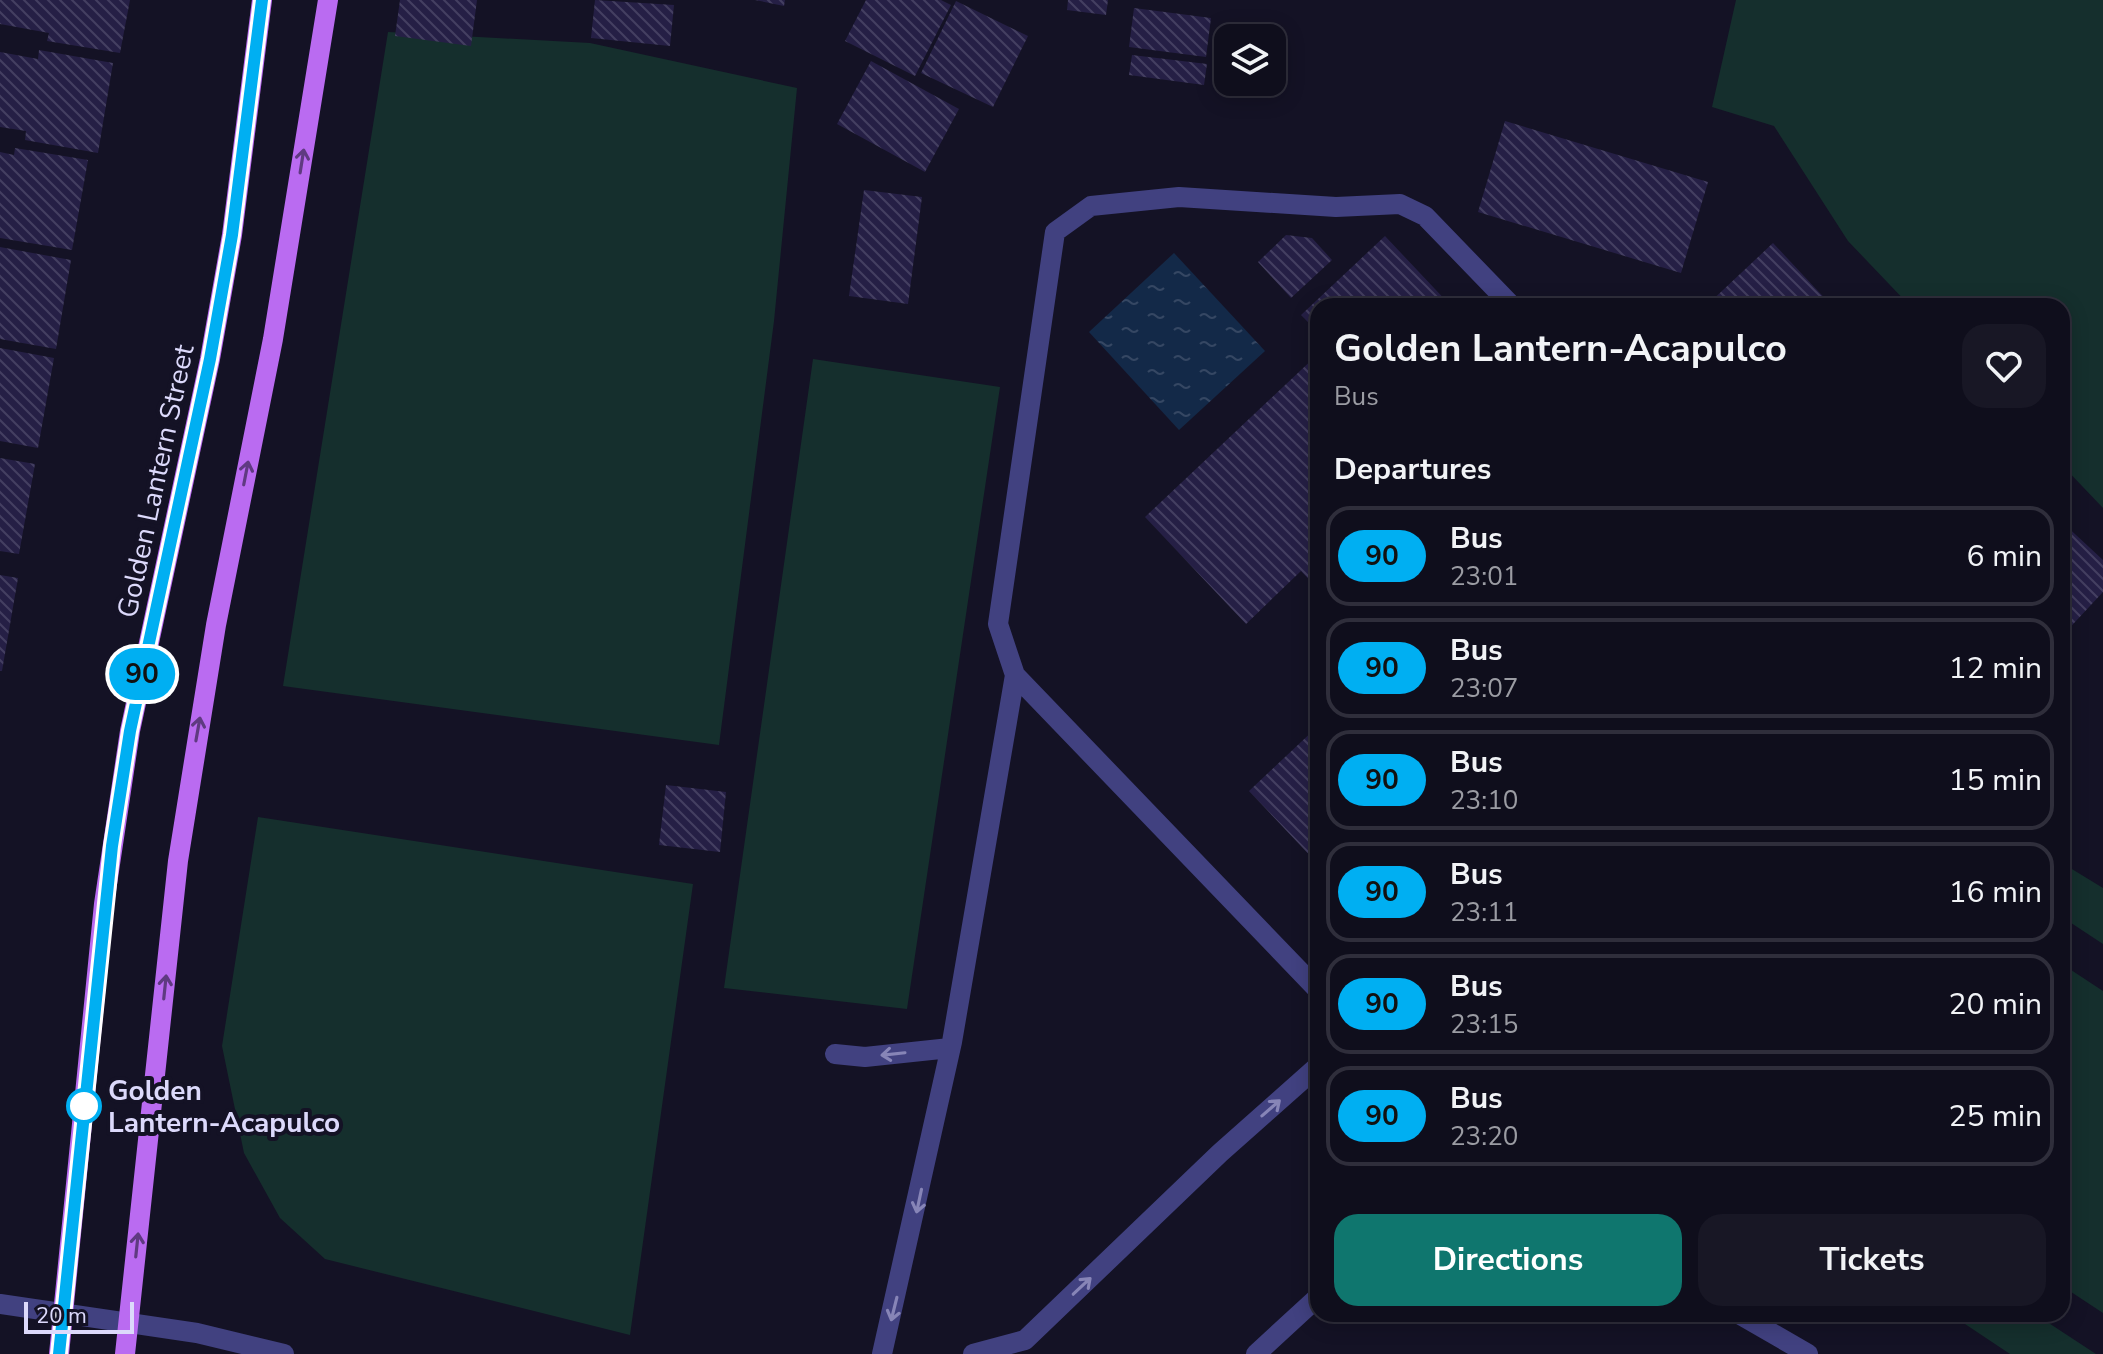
<!DOCTYPE html>
<html lang="en">
<head>
<meta charset="utf-8">
<style>
	:root { --surface:#0f0e1c; --page:#181725; --text:#f1f3f6; --muted:#9b9ca3; --line:#2f2e3b; --accent:#0f766e }
	body { margin:0; font-family:"Nunito Sans",sans-serif; background:var(--page); color:var(--text); height:100vh; display:flex; flex-direction:column; font-size:30px; white-space:nowrap }
	* { box-sizing:border-box; margin:0 }
	p { font-size:26px; color:var(--muted) }
	.icon { flex:none; width:44px; height:44px; fill:none; stroke:currentColor; stroke-width:2; stroke-linecap:round; stroke-linejoin:round }
	.map { position:relative; flex:1; overflow:hidden }
	.panel { position:absolute; left:1310px; top:298px; width:760px; height:1024px; display:flex; flex-direction:column; background:var(--surface); border-radius:24px; box-shadow:0 4px 20px #0003,0 0 0 2px var(--line) }
	.panel>* { flex:none }
	.badge { padding:0 16px; border-radius:26px; font-size:28px; line-height:52px }
	.tools { position:absolute; left:1214px; top:24px; display:grid; gap:16px }
	.tools a { display:grid; place-items:center; width:72px; height:72px; border-radius:16px; background:var(--surface); box-shadow:0 4px 20px #0003,0 0 0 2px var(--line); font-size:40px }
	.scale { position:absolute; left:24px; bottom:20px; width:110px; box-sizing:border-box; padding-left:8px; border:4px solid #dcd9fb; border-top:0; font-size:22px; line-height:28px; white-space:nowrap; color:#dcd9fb; -webkit-text-stroke:6px #141225; paint-order:stroke }
	.map>.badge { position:absolute; translate:-50% -50%; box-shadow:0 0 0 4px #fff }
	h2 { padding:0 24px; font-size:30px; line-height:72px }
	.round { display:grid; place-items:center; flex:none; width:84px; height:84px; border-radius:24px; background:var(--page) }
	.head { display:flex; align-items:center; justify-content:space-between; height:136px; padding:0 24px }
	h1 { font-size:38px; font-weight:700; line-height:60px }
	.action { display:flex; gap:16px; margin-top:auto; padding:16px 24px }
	.action a { flex:1; height:92px; border-radius:24px; background:var(--accent); color:#fff; font-size:32px; font-weight:700; line-height:92px; text-align:center }
	.action a+a { background:var(--page); color:var(--text) }
	ul { padding:0; list-style:none }
	li { display:flex; align-items:center; gap:24px; height:100px; margin:0 16px 12px; padding:0 8px; border:4px solid var(--line); border-radius:24px }
	li div { flex:1 }
	li b { display:block; font-size:30px }
	li em { font-style:normal }
	li .badge { min-width:88px; font-weight:700; text-align:center }
	.map>svg:first-child { display:block }
	.green { fill:#152f2d }
	.water { fill:url(#water-ripples) }
	.building { fill:url(#building-back-hatch) }
	.lines { fill:none; stroke-linecap:round; stroke-linejoin:round }
	.minor { stroke:#414180; stroke-width:20 }
	.major { stroke:#ba6bf1; stroke-width:20 }
	.oneway { stroke:#5f3a81 }
	.oneway2 { stroke:#8785b7 }
	.line-casing { stroke:#fff; stroke-width:18 }
	.line { stroke:#00aff2; stroke-width:12 }
	.stop-dot { fill:#fff; stroke:#00aff2; stroke-width:4 }
	.labels { text-anchor:middle; stroke-width:8; stroke-linejoin:round; paint-order:stroke }
	.street-label { font-size:28px; fill:#dcd9fb; stroke:#141225 }
	.stop-label { font-size:28px; font-weight:bold; fill:#dcd9fb; stroke:#141225; text-anchor:start }
</style>
</head>
<body>
<div class="map">
<svg width="2103" height="1354" viewBox="0 0 2103 1354">
	<defs>
		<pattern id="water-ripples" width="26" height="14" patternUnits="userSpaceOnUse" patternTransform="scale(2)"><rect width="26" height="14" fill="#132948"/><path d="M2 4q2-2 4 0t4 0M15 11q2-2 4 0t4 0" fill="none" stroke="#354763"/></pattern>
		<pattern id="building-back-hatch" width="6" height="6" patternUnits="userSpaceOnUse" patternTransform="scale(2)"><rect width="6" height="6" fill="#251f45"/><path d="M-1 5l2 2M0 0l6 6M5-1l2 2" fill="none" stroke="#443f61"/></pattern>
	</defs>
	<rect width="100%" height="100%" fill="#141225"/>
	<path class="green" d="M1736,0H2103V508L2062,465V306H1910L1848,241L1774,126L1712,107Z
		M388,32L590,43L797,88L774,321L719,745L283,686Z
		M813,359L1000,387L907,1009L724,988Z
		M258,817L693,884L630,1335L325,1259L280,1218L244,1153L222,1046Z
		M2062,863L2103,888V944L2062,917Z
		M2062,964L2103,991V1313L2062,1286Z
		M1950,1314H2035L2096,1354H2010Z"/>
	<path class="water" d="M1174,253L1265,351L1179,430L1089,332Z"/>
	<path class="building" d="M0,0H130L120,53L47,41L49,33L0,24Z
		M400,0H477L471,46L395,36Z
		M595,0L674,5L670,46L591,38Z
		M755,0H785L784,6Z
		M866,0H941L951,5L915,76L845,41Z
		M1068,0H1108L1106,15L1067,10Z
		M956,1L1028,36L993,107L921,73Z
		M1134,8L1211,18L1206,57L1129,47Z
		M39,50L113,63L98,153L25,140L26,131L0,127V52L38,59Z
		M1132,55L1207,64L1204,85L1129,75Z
		M871,61L959,109L925,172L837,124Z
		M1505,121L1708,182L1681,273L1478,212Z
		M15,148L88,160L72,250L0,238V152L14,155Z
		M864,190L922,197L908,304L849,296Z
		M1286,235L1312,238L1332,260L1291,298L1258,262Z
		M1385,236L1451,306H1318V332L1301,315Z
		M1773,243L1832,306H1706Z
		M0,247L71,260L56,349L0,339Z
		M0,348L54,358L38,448L0,441Z
		M1318,354V589L1301,571L1246,624L1145,517Z
		M0,458L35,464L19,554L0,551Z
		M2062,522L2103,560V592L2062,636Z
		M0,575L18,578L2,671H0Z
		M1318,726V864L1249,791Z
		M666,785L726,792L720,852L659,845Z"/>
	<g class="lines">
		<path class="minor" d="M1318,990L1015,675L998,624L1055,232L1091,206L1179,197L1336,207L1400,204L1425,216L1512,306
			M835,1054L865,1057L950,1048
			M0,1304L197,1333L284,1354
			M1739,1314L1808,1354
			M882,1354L952,1042L1015,675
			M973,1354L1025,1340L1220,1153L1318,1066
			M1256,1354L1318,1297"/>
		<path class="major" d="M59,1354L104,904L130,731L210,359L232,235L262,0
			M125,1354L178,861L216,625L273,339L328,0"/>
	</g>
	<defs><path id="oneway-shaft" d="M-6 0H5M1.5-3L5.5 0L1.5 3" fill="none" stroke-width="1.6" stroke-linecap="round" stroke-linejoin="round" transform="scale(2)"/></defs>
	<g class="oneway">
		<use href="#oneway-shaft" transform="translate(302 161) rotate(-81)"/>
		<use href="#oneway-shaft" transform="translate(246 473) rotate(-79)"/>
		<use href="#oneway-shaft" transform="translate(198 729) rotate(-80)"/>
		<use href="#oneway-shaft" transform="translate(165 987) rotate(-84)"/>
		<use href="#oneway-shaft" transform="translate(137 1245) rotate(-84)"/>
	</g>
	<g class="oneway2">
		<use href="#oneway-shaft" transform="translate(893 1054) rotate(174)"/>
		<use href="#oneway-shaft" transform="translate(1271 1108) rotate(-41)"/>
		<use href="#oneway-shaft" transform="translate(919 1201) rotate(102)"/>
		<use href="#oneway-shaft" transform="translate(1082 1286) rotate(-43)"/>
		<use href="#oneway-shaft" transform="translate(894 1309) rotate(104)"/>
	</g>
	<g class="lines">
		<defs>
			<path id="line" d="M59,1354L112,846L130,731L210,359L232,235L262,0"/>
		</defs>
		<use href="#line" class="line-casing"/>
		<use href="#line" class="line"/>
	</g>
	<circle class="stop-dot" cx="84" cy="1106" r="16"/>
	<g class="labels">
		<g class="street-label">
			<text transform="translate(155 481) rotate(-78)" y="10">Golden Lantern Street</text>
		</g>
		<g class="stop-label">
			<text x="108" y="1100">Golden<tspan x="108" dy="32">Lantern-Acapulco</tspan></text>
		</g>
	</g>
</svg>
<div class="tools">
<a><svg class="icon" aria-label="layers" viewBox="0 0 24 24"><path d="M12 4l9 5-9 5-9-5zM3 14l9 5 9-5"/></svg></a>
</div>
<div class="scale">20 m</div>
<b class="badge" style="left:142px;top:674px;background:#00aff2;color:#111">90</b>
<section class="panel">
<div class="head"><div><h1>Golden Lantern-Acapulco</h1><p>Bus</p></div><a class="round"><svg class="icon" aria-label="heart" viewBox="0 0 24 24"><path d="M12 20l-8-8c-3-5 5-10 8-4 3-6 11-1 8 4z"/></svg></a></div>
<h2>Departures</h2>
<ul>
<li><span class="badge" style="background:#00aff2;color:#111">90</span><div><b>Bus</b><p>23:01</p></div><em>6 min</em></li>
<li><span class="badge" style="background:#00aff2;color:#111">90</span><div><b>Bus</b><p>23:07</p></div><em>12 min</em></li>
<li><span class="badge" style="background:#00aff2;color:#111">90</span><div><b>Bus</b><p>23:10</p></div><em>15 min</em></li>
<li><span class="badge" style="background:#00aff2;color:#111">90</span><div><b>Bus</b><p>23:11</p></div><em>16 min</em></li>
<li><span class="badge" style="background:#00aff2;color:#111">90</span><div><b>Bus</b><p>23:15</p></div><em>20 min</em></li>
<li><span class="badge" style="background:#00aff2;color:#111">90</span><div><b>Bus</b><p>23:20</p></div><em>25 min</em></li>
</ul>
<div class="action"><a>Directions</a><a>Tickets</a></div>
</section>
</div>
</body>
</html>
